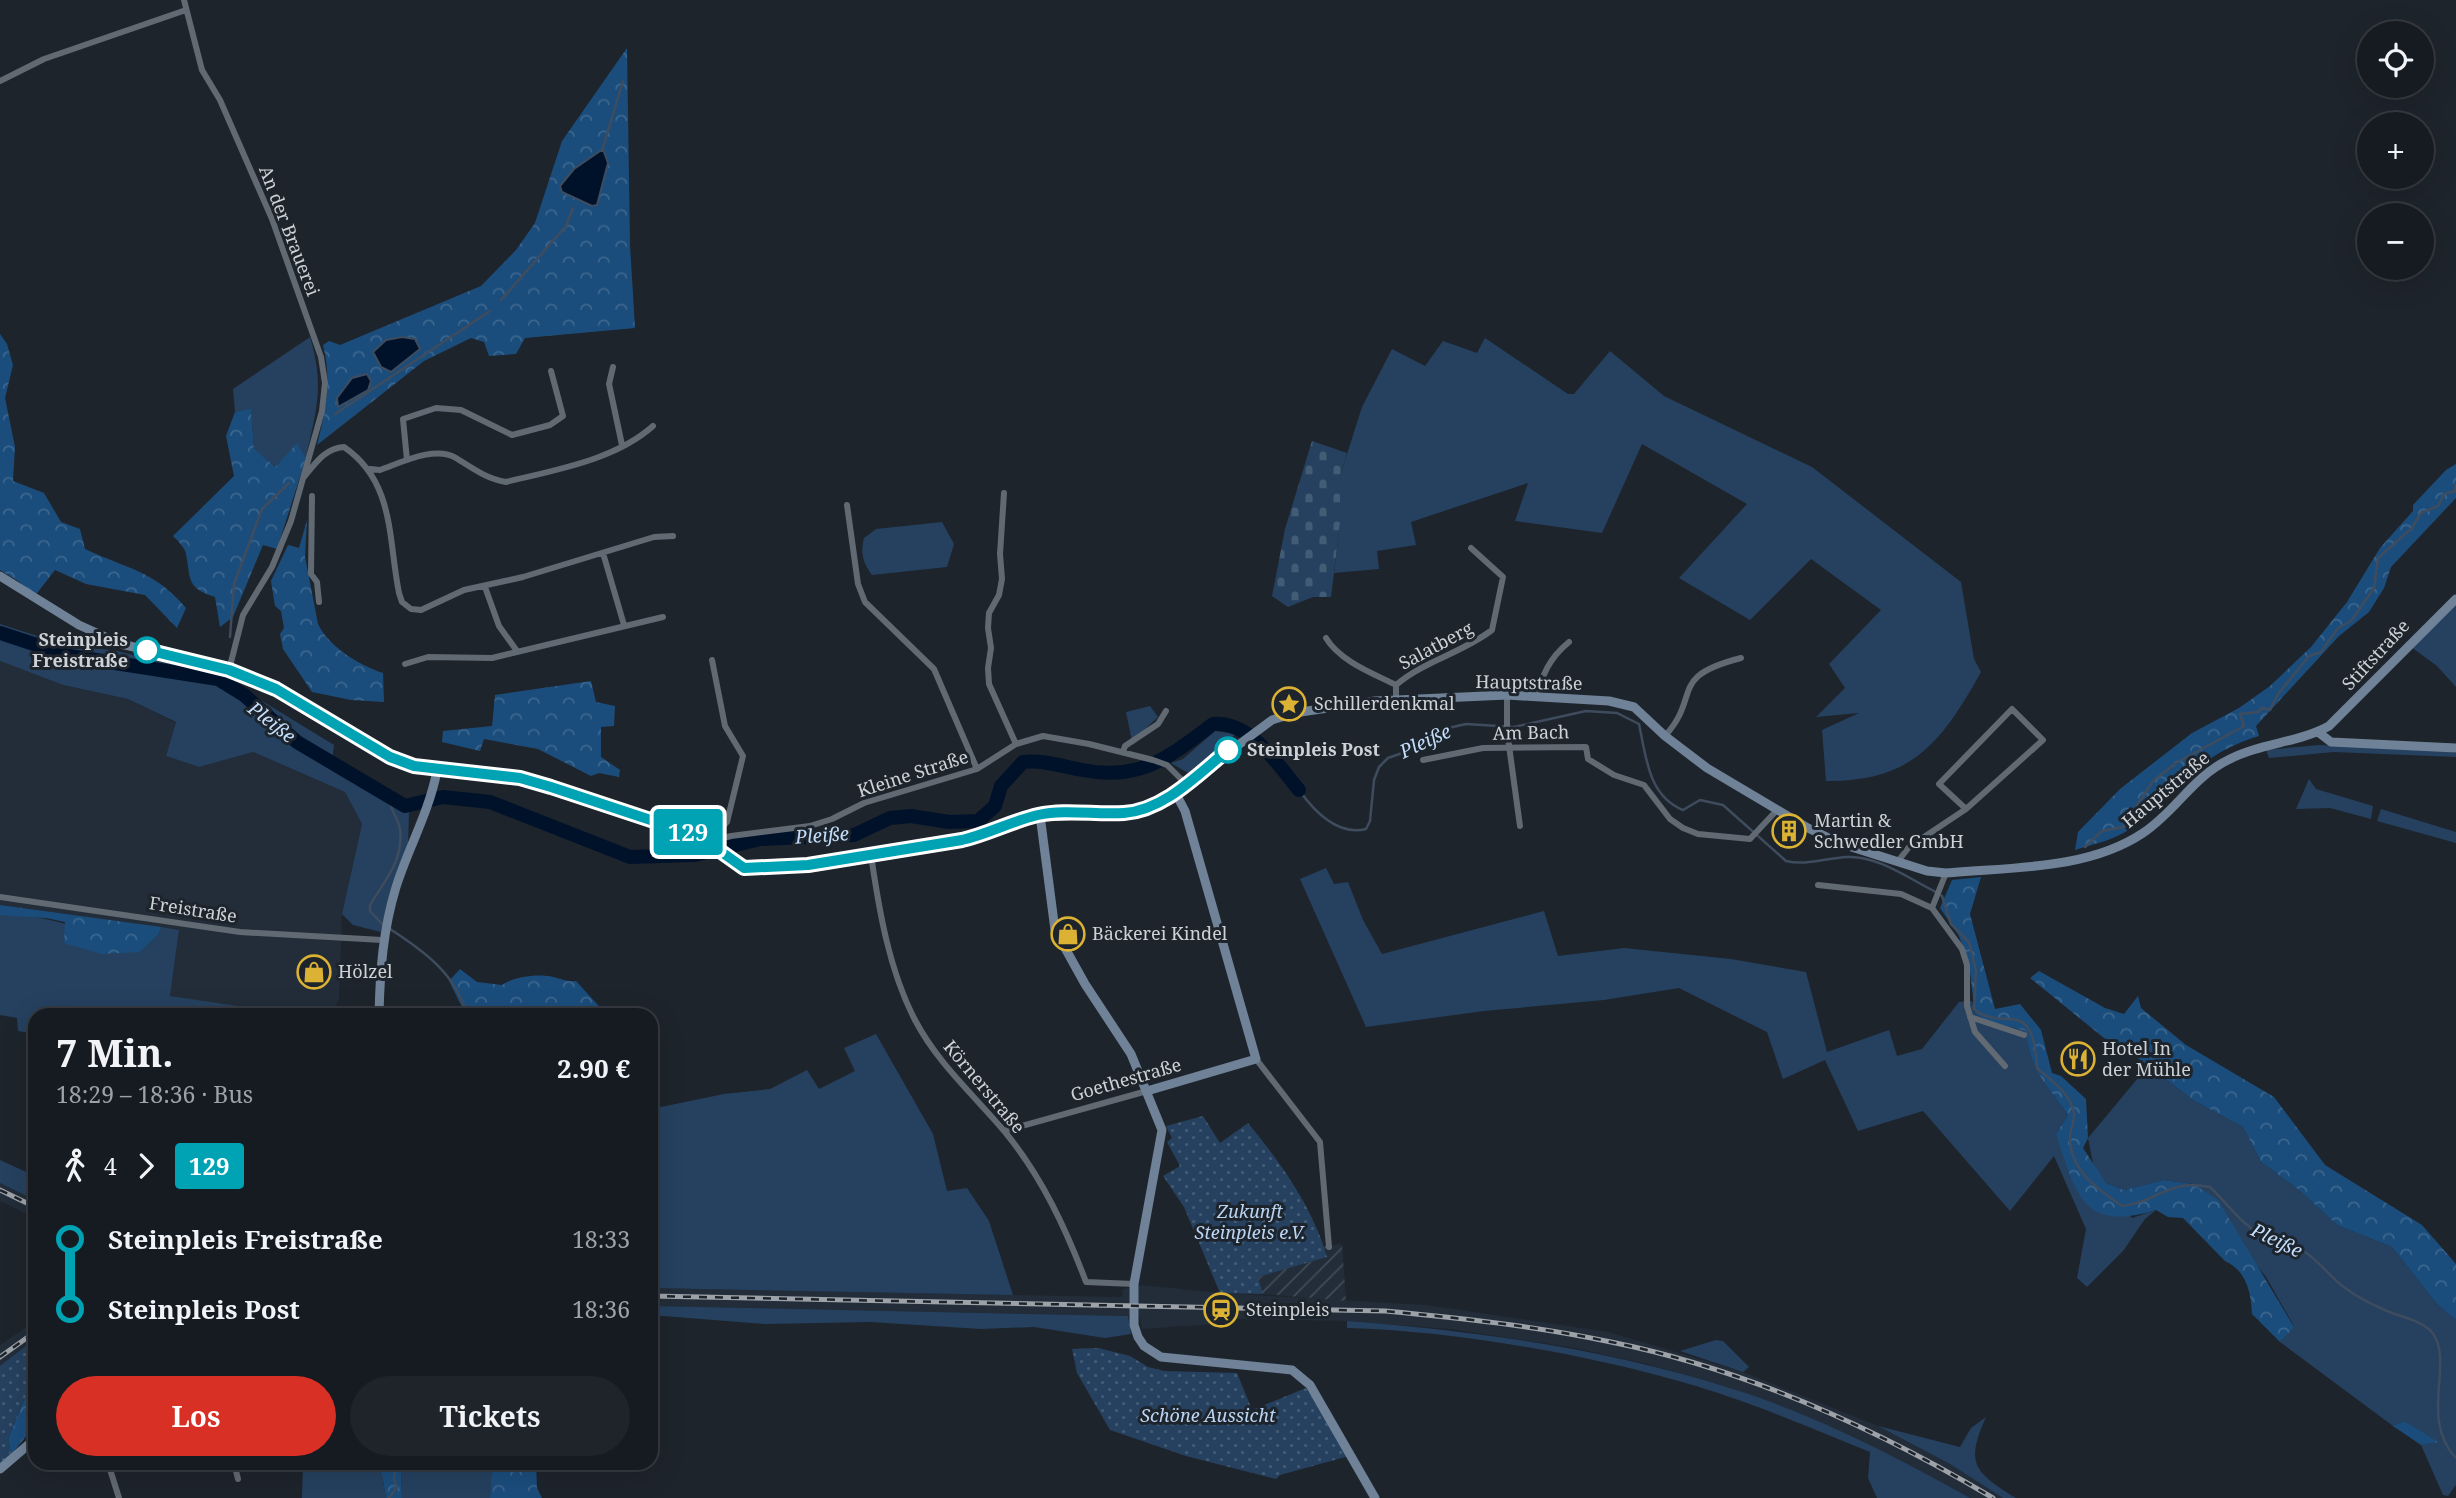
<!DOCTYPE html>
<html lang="de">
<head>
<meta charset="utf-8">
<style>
	:root { --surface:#161b21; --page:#1f242a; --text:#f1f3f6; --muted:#9ea1a5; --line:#35393f; --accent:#d93025 }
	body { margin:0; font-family:"Noto Serif",serif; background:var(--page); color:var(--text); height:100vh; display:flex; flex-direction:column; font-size:26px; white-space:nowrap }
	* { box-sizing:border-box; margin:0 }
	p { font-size:23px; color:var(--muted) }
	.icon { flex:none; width:38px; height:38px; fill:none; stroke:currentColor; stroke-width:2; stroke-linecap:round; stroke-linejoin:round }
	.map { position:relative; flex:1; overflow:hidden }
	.sheet { position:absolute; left:28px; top:1008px; width:630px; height:462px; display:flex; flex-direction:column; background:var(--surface); border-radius:21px; box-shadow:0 7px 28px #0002,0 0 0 2px var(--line) }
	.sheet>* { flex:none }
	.badge { padding:0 14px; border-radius:5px; font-size:24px; line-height:46px }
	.fabs { position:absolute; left:2357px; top:21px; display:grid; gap:14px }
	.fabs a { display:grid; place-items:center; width:77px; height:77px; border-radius:50%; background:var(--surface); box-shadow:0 7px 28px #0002,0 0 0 2px var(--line); font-size:35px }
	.map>.badge { position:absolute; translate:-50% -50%; box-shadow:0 0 0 4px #fff }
	.legs { display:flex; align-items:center; gap:10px; height:77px; padding:0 28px; font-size:23px }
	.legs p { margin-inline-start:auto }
	.summary { display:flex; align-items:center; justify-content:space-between; height:119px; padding:0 28px }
	h1 { font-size:38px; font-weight:700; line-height:52px }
	.cta { display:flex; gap:14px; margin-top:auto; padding:14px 28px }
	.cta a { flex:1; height:80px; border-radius:42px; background:var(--accent); color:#fff; font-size:28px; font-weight:700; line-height:80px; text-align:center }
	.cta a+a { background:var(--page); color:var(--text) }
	ul { padding:0 28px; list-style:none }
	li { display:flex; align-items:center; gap:24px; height:70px; font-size:26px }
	li i { display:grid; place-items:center; width:10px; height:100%; margin:0 9px; background:currentColor }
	li i::after { content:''; width:18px; height:18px; margin:-9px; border:5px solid; border-radius:50%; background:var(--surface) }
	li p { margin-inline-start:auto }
	li:first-child i { background:linear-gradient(#0000 50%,currentColor 0) }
	li:last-child i { background:linear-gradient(currentColor 50%,#0000 0) }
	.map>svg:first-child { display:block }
	.built { fill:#222d39 }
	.industrial { fill:url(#industrial-furrows) }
	.green { fill:#25415f }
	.forest { fill:url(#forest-crowns) }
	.cemetery { fill:url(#cemetery-stones) }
	.garden { fill:url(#garden-dots) }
	.water { fill:#00122a; stroke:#3e4c5e; stroke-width:2 }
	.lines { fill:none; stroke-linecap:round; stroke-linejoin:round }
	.stream { stroke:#3e4c5e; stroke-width:2.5 }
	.river { stroke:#00122a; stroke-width:14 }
	.street { stroke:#616972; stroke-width:6 }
	.secondary { stroke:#6f8298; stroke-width:9 }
	.rail-casing { stroke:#9da2a8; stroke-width:5 }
	.rail { stroke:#1e242c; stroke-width:2.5; stroke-dasharray:8; stroke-linecap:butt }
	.line-1-casing { stroke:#fff; stroke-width:16 }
	.line-1 { stroke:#00a3b4; stroke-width:10 }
	.stop-1-dot { fill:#fff; stroke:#00a3b4; stroke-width:3.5 }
	.labels { text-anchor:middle; stroke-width:6; stroke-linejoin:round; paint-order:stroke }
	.street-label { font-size:18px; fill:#cdd2d7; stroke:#1e242c }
	.stop-label { font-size:18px; font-weight:bold; fill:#cdd2d7; stroke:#1e242c; text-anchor:end }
	.poi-label { font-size:18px; fill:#cdd2d7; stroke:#1e242c; text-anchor:start }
	.park-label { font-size:18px; font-style:italic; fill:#bad5f3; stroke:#1e242c }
	.water-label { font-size:19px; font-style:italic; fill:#c3defc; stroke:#1e242c }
</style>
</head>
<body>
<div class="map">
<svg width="2456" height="1498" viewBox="0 0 2456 1498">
	<defs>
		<pattern id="industrial-furrows" width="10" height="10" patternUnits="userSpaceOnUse" patternTransform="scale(1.75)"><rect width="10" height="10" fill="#222d39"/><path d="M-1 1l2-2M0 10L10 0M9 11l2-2" fill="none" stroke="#414b55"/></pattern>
		<pattern id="forest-crowns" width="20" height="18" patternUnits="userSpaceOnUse" patternTransform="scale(1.75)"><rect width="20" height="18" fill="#1b4d7c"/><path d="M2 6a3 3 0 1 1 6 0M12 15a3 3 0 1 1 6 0" fill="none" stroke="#3b668e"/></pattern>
		<pattern id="cemetery-stones" width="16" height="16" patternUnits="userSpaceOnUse" patternTransform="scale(1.75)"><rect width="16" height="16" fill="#25415f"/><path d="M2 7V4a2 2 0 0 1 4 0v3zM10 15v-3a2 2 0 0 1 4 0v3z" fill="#435c75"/></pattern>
		<pattern id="garden-dots" width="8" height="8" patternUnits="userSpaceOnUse" patternTransform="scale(1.75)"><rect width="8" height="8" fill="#25415f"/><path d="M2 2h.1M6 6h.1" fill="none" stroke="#435c75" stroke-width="1.8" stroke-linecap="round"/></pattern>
	</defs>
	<rect width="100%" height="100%" fill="#1e242c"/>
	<path class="built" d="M0,661L63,685L128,699L176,723L166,756L199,767L252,752L345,792L362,824L342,914L339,999L330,1015L241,1009L170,996L179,930L0,905Z
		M0,1183L35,1200V1218L0,1201Z
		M1142,1285L1220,1293L1426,1305L1608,1332L1743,1372L1878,1426L1950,1464L2003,1498H1970L1823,1424L1736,1390L1647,1364L1569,1347L1449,1329L1347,1321L1238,1319L1214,1324L1142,1329L1140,1317L1128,1316L651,1306V1288L1122,1297L1123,1289Z
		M35,1321V1339L0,1366V1345Z"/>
	<path class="industrial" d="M1342,1244L1346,1301L1263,1294L1257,1277L1327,1257L1324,1246Z"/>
	<path class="green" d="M310,337C325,387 316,409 306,458L297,444L275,467L254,448L251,410L235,412L233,389Z
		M1485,338L1568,394H1574L1610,351L1664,396L1812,467L1961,582L1974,659L1981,672C1942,742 1912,782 1826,781L1822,730L1859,713L1816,717L1845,688L1829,664L1881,610L1811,559L1750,620L1679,578L1747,504L1642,444L1602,533L1515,521L1528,483L1411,522L1416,545L1377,551L1379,569L1334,573L1340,523V476L1362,407L1392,349L1425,366L1443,341L1477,353Z
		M942,522L954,544L947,567L872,575C863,563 860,553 864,538L876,529Z
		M2456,605V687L2437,666L2411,647Z
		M0,624L59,643L117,651L223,677L334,745L332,760L409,812L408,846L392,884L381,932L353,925L342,914L362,824L345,792L253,752L199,767L166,756L176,722L128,699L63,685L0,661Z
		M1150,706L1158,717L1132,741L1126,712Z
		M1215,731L1236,734L1188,773L1171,763L1183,759Z
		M2319,745L2443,750L2456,753V757L2334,752L2269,758L2266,750Z
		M2309,779L2316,789L2373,806L2371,819L2330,808L2296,809Z
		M2381,809L2456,832V843L2377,821Z
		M1326,868L1334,884L1348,882L1363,920L1382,954L1544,911L1558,956L1624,948L1731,959L1806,972L1827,1052L1889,1030L1897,1056L1922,1049L1959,1002L1972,1001L1975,1014L1990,1022L2026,1031C2029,1070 2048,1086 2068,1115L2056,1134L2132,1218L2156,1210L2145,1219L2123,1251L2087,1287L2077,1278L2086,1229L2054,1156L2010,1211L1923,1111L1858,1131L1825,1060L1783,1079L1767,1032L1679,988L1604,1000L1484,1011L1366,1027L1300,879Z
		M0,915C51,913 94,934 140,952L159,934L161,927L179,930L170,996L299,1015H35V1034L18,1031L17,1018L0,1015Z
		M876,1034L933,1134L947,1191L967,1188L989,1221L1013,1295L651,1288V1109L724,1094L770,1089L807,1070L819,1089L855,1071L844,1048Z
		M2148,1066L2193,1100L2243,1127L2261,1162L2299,1190L2337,1225L2392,1247L2437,1304L2456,1320V1485L2448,1496L2443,1495L2421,1445L2436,1442L2404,1421L2393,1426L2280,1342L2294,1326L2266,1277L2193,1184L2164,1180L2124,1190L2106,1183L2094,1168L2088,1138Z
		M0,1160L35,1176V1200L0,1183Z
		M651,1306L1128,1316L1131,1334L1105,1338L1034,1327L981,1329L870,1322L765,1324L651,1315Z
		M1347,1321C1479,1331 1607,1349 1733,1389C1816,1415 1895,1456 1970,1498H1877L1868,1478L1870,1452C1813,1429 1756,1404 1696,1386C1591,1355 1457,1331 1347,1328Z
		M1716,1340L1723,1341L1749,1367L1743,1372L1680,1351Z
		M1986,1417C1965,1464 1974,1472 2016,1498H2003L1950,1464L1878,1426L1960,1447L1971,1428Z
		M303,1463H380L386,1498H302Z
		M401,1463H492L490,1498H402Z"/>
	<path class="forest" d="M627,48L630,245L635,328L525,338L516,354L489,356L484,342L471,338L424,361L317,445C326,409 332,381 323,345L329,341L340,345L481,286L516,250L535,223L562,141Z
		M0,334L7,344L13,365L5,398L15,447L13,481L44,493L61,522L80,529L85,549C127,569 154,570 186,608L177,628L145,595L86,584L55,570L34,597L18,581L0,570Z
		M251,409L254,448L275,467L297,443L306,458L277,549L263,545L233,617L220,627L215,597C186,588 191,579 186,554C185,548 178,541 173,536L234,476L226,436L235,412Z
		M2456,464V498L2391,567L2384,588L2369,612L2339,636L2256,726L2259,736C2192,756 2182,792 2130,829C2114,840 2094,844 2075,850L2078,832L2120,789L2192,733L2239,708L2270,686L2311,647L2347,602L2380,548L2413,511V505L2446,470Z
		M307,520L305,557L318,624C329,647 359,665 383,673L384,702L351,700L312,692L283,649L280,634L284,628L281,611L275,606L271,581L288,545L299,548Z
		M591,681L596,702L615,706L614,726L601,727V757L620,770L619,777L599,773L591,776L538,749L484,739L480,751L442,742L443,731L492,726L495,695Z
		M1981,877L1970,914L1995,1009L2020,1004L2041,1030L2052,1073L2061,1076L2086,1099L2088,1138L2083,1148L2106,1183L2124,1190L2164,1180L2193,1184L2218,1200L2294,1327L2280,1342L2252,1314C2251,1293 2247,1271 2225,1261L2183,1218L2168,1217L2156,1210C2081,1233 2076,1192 2056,1134L2068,1115C2047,1085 2029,1070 2026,1031L1990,1022L1975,1014L1969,964L1959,936L1940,908L1952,880Z
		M0,905L161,927L159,934L140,952L102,954L64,943L65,922L46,918L0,915Z
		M460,969L477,982L502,985C512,977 539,973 553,977C563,979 565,982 576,981L607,1015H466L449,981Z
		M2039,971L2105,1008L2124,1014L2138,996L2141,1008L2186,1045L2274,1097L2325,1165L2422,1225L2456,1264V1320L2437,1304L2392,1247L2337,1225L2299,1190L2261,1162L2243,1127L2193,1100L2122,1046L2104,1038L2030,978Z
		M35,1373V1425L11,1455L8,1439Z
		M2404,1421L2438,1442L2421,1445L2393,1426Z
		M380,1463H401L402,1498H386Z
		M492,1463H536L537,1488L542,1498H490Z"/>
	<path class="cemetery" d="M1312,441L1347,453L1340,476V523L1331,597H1313L1288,607L1272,596L1285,529Z"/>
	<path class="garden" d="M1203,1116L1220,1143L1248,1123C1281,1163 1313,1208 1327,1257L1258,1277L1263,1294L1220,1293L1184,1207L1163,1176L1180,1166L1167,1142L1172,1138L1166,1126Z
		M35,1339V1373L8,1439L11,1455L0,1463V1366Z
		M1098,1348L1130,1356L1148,1367L1164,1371L1237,1373L1252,1410L1306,1388L1349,1456L1280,1475L1276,1479L1186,1456L1110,1430L1077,1373L1072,1349Z"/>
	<path class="water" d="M603,149L608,163L597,205L592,206L562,192L560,186L574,169Z
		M402,337L415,339L420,349L391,372L381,367L373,352L386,340Z
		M367,374L371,381L368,390L338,407L337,398L352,378Z"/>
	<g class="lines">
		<path class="stream" d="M602,151L623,81
			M501,300L566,226L573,208
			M335,414L490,311
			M230,637L234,584L262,509L289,483
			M1299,790C1314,811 1338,836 1366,829L1370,821L1374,780L1379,767L1388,758L1428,744L1444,729L1466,724L1514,727L1586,711L1617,713L1639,724C1646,756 1648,796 1683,810L1700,800L1723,805L1786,861C1806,866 1826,858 1847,857C1876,855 1908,878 1934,891L1942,896L1951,924L1969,942L1976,971L1974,1009C2004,1034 2033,993 2037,1068C2051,1080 2071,1094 2074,1113C2075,1120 2071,1128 2070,1135C2069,1170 2096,1188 2122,1206C2158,1202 2167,1179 2210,1187C2227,1203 2240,1223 2261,1235C2275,1242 2291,1242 2305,1252C2320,1262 2332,1279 2345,1288C2357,1297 2373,1305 2387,1311C2402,1317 2419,1320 2431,1331C2456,1360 2418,1418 2456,1458
			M2085,847L2102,831L2123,827L2153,781L2176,763L2244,726L2240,714L2258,712L2262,708L2270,710L2278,694L2309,656L2321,652L2338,628L2351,621L2374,588L2378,558L2412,528L2421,513L2438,506L2444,494L2455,491L2456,485
			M384,926L370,911V905C385,880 404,860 400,829C398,817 390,812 390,798
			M390,929C424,951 456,974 467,1015
			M389,1498L397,1487L394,1479L396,1463"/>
		<path class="river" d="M0,633L70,656L218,679L244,695L297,742L405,806L443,797L490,802L630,857L695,855L760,839L854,835L890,818L911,816L949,822L978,821L995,806L1001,786L1023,762C1043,760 1062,766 1082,770C1141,781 1168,758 1213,724C1251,721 1277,764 1299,790"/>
		<path class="street" d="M184,0L202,70L220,100L272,219L321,357L325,383L322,411L291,521L272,567L243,615L229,670
			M0,81L44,59L186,10
			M613,367L609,384L622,445
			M407,460L403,419L436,408L461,410L512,435L550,425L563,416L551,371
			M370,469L380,470C400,463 435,445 456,458C472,468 487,479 506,482C555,470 615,460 653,426
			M304,477C315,464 325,448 344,447C395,482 388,539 399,593L402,602L411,609L421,610L464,590L523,577L654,537L673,536
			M1004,493L1000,554L1002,579L999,595L989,613L988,628L991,648L988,668L989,684L1016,744
			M312,496L311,574L317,582L319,602
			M847,505L858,584L865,602L934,669L977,769
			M603,553L624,625
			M485,587L499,626L517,651
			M1326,638C1340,661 1372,673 1396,685
			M405,664L428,657L492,658L663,617
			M1507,695V731L1520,826
			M1539,698C1540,675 1552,656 1569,642
			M1396,700V685C1424,661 1462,653 1492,630L1503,577L1471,548
			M1665,736C1702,695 1667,677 1741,658
			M1123,752L1125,746L1158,724L1166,711
			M1423,760L1483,748L1586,747L1588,759L1614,775L1644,785L1670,819L1683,828L1698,834L1750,839L1777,810
			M709,841L727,822L743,756L725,726L712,660
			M708,842L731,836L810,826L832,819L864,803L977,769L1016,744L1043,736L1089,744L1153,760L1167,765L1186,784
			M871,855C879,910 889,970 915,1020C938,1064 974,1095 1005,1132C1042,1177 1066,1229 1086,1282L1134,1284
			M1899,860L1909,847L1966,809L2043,740L2012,709L1939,784L1966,809
			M1946,873L1932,908L1962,949L1967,965V1006L1975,1032L2005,1066
			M1818,885L1901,894L1932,908
			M0,897L240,932L382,940
			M1970,1017L2024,1035
			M1256,1059L1320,1142L1329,1247
			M1004,1131L1147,1091
			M108,1463L119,1498
			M234,1463L238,1479"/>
		<path class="secondary" d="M0,576L79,625L121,644L219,667L276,689L390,756L414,766L520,778L551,787L699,836L724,857L744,868L767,869L962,840L984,835L1040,815L1127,813L1144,809L1175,792L1272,720L1294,713L1375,701L1507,695L1609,701L1634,707L1665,736L1707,768L1808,828L1839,843L1927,871L1946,873C2011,867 2088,870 2143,833C2175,812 2193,777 2228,760C2260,743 2298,743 2329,726L2456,599
			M2318,732L2331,742L2456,748
			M1040,815L1055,930L1085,984L1131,1054L1162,1130L1134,1284V1325L1138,1337L1144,1346L1161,1357L1292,1370L1310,1385L1375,1498
			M379,1015C380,970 383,930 396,887C409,846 428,815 437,771
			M1147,1091L1256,1059L1185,811L1175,792
			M0,1469L35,1439"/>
		<defs>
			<path id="rail" d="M0,1190L35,1207
				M651,1296L1385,1311C1460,1318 1536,1326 1611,1342C1745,1369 1877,1429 1993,1498
				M0,1357L35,1332"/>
		</defs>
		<use href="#rail" class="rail-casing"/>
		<use href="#rail" class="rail"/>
	</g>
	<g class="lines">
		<defs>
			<path id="line-1" d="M147,650L229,670L276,689L390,757L414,766L520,778L551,787L699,836L744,868L808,865L962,840C988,834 1012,821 1038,815C1066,809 1096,815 1124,813C1165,810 1198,774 1228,750"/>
		</defs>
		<use href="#line-1" class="line-1-casing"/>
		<use href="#line-1" class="line-1"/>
	</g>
	<defs>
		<symbol id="sight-ring" viewBox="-11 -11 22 22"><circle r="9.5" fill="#1e242c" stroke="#dbb233" stroke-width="1.5"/><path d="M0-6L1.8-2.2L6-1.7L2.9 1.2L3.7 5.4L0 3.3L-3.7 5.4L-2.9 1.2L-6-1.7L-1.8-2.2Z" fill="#dbb233"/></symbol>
		<symbol id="building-ring" viewBox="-11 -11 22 22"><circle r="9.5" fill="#1e242c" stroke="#dbb233" stroke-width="1.5"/><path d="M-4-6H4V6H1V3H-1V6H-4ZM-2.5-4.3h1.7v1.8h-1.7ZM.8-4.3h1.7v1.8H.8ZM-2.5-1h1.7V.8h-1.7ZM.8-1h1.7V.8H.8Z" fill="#dbb233"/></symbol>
		<symbol id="shop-ring" viewBox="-11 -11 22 22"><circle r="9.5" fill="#1e242c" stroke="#dbb233" stroke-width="1.5"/><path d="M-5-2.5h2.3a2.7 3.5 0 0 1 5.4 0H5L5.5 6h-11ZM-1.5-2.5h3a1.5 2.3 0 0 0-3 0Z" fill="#dbb233"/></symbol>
		<symbol id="restaurant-ring" viewBox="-11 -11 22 22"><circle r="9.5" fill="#1e242c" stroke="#dbb233" stroke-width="1.5"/><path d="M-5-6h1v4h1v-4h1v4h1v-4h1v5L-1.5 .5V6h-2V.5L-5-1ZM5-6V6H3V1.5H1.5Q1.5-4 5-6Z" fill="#dbb233"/></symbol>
		<symbol id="station-ring" viewBox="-11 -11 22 22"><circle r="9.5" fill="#1e242c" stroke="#dbb233" stroke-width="1.5"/><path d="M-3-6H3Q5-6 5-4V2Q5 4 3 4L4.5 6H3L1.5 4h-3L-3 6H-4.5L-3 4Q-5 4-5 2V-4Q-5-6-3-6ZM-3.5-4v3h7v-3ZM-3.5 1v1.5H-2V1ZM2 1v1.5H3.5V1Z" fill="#dbb233"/></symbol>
	</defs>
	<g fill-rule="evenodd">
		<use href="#sight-ring" x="1270" y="685" width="38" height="38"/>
		<use href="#building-ring" x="1770" y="812" width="38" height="38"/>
		<use href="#shop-ring" x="1049" y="915" width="38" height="38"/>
		<use href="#shop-ring" x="295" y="953" width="38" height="38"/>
		<use href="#restaurant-ring" x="2059" y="1040" width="38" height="38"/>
		<use href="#station-ring" x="1202" y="1291" width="38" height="38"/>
	</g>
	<g class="stop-1-dot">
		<circle cx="147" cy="650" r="12"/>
		<circle cx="1228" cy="750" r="12"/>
	</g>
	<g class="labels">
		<g class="street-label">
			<text transform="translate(289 231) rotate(69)" y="6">An der Brauerei</text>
			<text transform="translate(1436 646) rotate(-28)" y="6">Salatberg</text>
			<text transform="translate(2376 655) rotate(-47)" y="6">Stiftstraße</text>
			<text transform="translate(1529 683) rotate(1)" y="6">Hauptstraße</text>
			<text transform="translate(1531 733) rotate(-1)" y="6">Am Bach</text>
			<text transform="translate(913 774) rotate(-18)" y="6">Kleine Straße</text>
			<text transform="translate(2166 790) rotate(-40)" y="6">Hauptstraße</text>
			<text transform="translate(193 910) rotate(9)" y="6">Freistraße</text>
			<text transform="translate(1126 1080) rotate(-16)" y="6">Goethestraße</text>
			<text transform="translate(984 1087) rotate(50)" y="6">Körnerstraße</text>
		</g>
		<g class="stop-label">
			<text x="128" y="646">Steinpleis<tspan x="128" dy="21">Freistraße</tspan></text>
			<text x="1247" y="756" text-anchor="start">Steinpleis Post</text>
		</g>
		<g class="poi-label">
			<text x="1314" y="710">Schillerdenkmal</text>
			<text x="1814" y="827">Martin &amp;<tspan x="1814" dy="21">Schwedler GmbH</tspan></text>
			<text x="1092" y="940">Bäckerei Kindel</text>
			<text x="338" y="978">Hölzel</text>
			<text x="2102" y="1055">Hotel In<tspan x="2102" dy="21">der Mühle</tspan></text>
			<text x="1246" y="1316">Steinpleis</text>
		</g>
		<g class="park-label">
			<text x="1250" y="1218">Zukunft<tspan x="1250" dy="21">Steinpleis e.V.</tspan></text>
			<text x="1208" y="1422">Schöne Aussicht</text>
		</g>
		<g class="water-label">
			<text transform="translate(272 722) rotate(38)" y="7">Pleiße</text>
			<text transform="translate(1425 741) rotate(-25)" y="7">Pleiße</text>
			<text transform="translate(822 835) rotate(-4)" y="7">Pleiße</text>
			<text transform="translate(2277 1240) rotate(26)" y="7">Pleiße</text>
		</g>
	</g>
</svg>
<div class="fabs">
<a><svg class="icon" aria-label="locate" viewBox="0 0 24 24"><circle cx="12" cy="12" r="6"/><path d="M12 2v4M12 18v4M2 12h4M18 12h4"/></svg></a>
<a>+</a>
<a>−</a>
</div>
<b class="badge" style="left:688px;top:832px;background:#00a3b4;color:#fff">129</b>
<section class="sheet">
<div class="summary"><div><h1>7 Min.</h1><p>18:29 – 18:36 · Bus</p></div><b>2.90 €</b></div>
<div class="legs"><svg class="icon" aria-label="walk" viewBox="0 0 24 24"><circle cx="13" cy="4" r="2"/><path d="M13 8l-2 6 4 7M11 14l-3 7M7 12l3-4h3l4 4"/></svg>4<svg class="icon" aria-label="forward" viewBox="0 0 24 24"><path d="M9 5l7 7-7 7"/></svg><b class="badge" style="background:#00a3b4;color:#fff">129</b></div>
<ul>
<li><i style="color:#00a3b4"></i><b>Steinpleis Freistraße</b><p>18:33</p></li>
<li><i style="color:#00a3b4"></i><b>Steinpleis Post</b><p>18:36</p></li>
</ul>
<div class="cta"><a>Los</a><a>Tickets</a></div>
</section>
</div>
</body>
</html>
